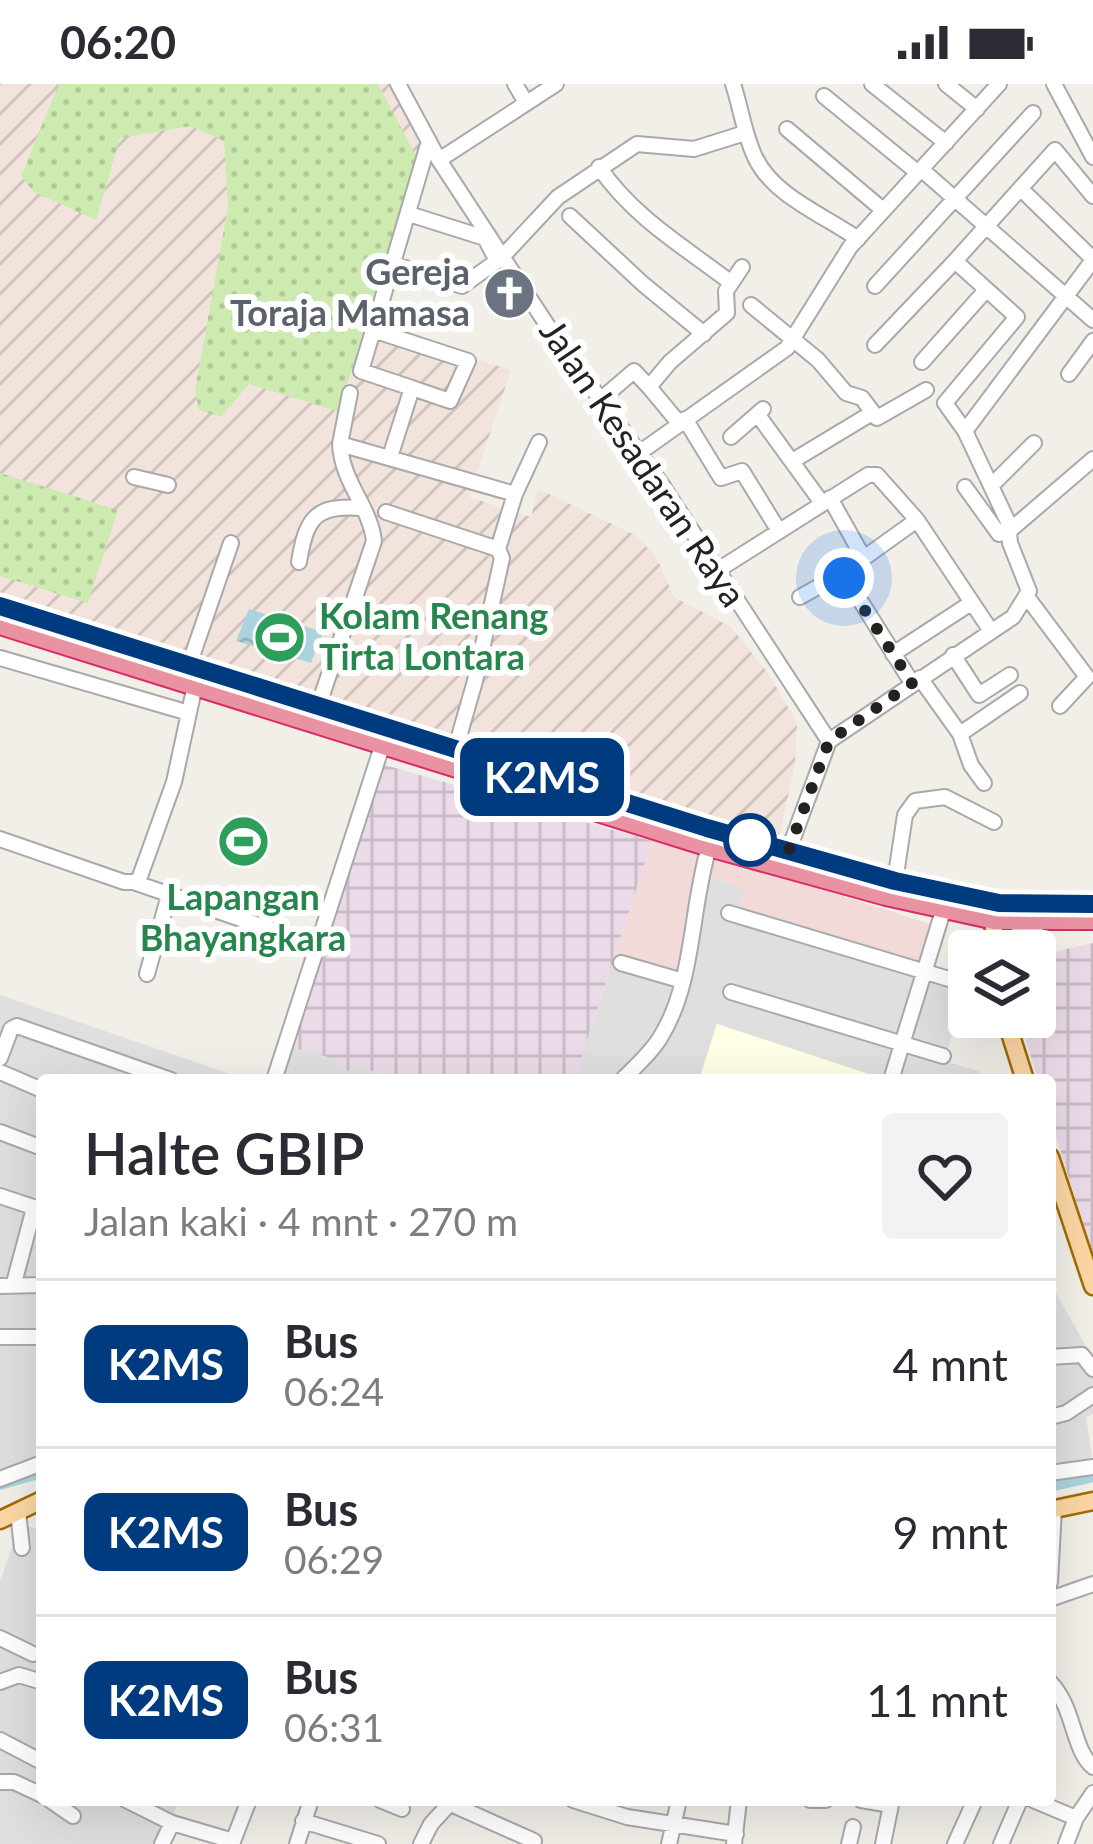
<!DOCTYPE html>
<html lang="id">
<head>
<meta charset="utf-8">
<style>
	:root { --surface:#fff; --page:#f2f2f3; --text:#2b2b33; --muted:#7c7c81; --line:#e1e1e2 }
	body { margin:0; font-family:Lato,sans-serif; background:var(--page); color:var(--text); height:100vh; display:flex; flex-direction:column; font-size:45px; white-space:nowrap }
	* { box-sizing:border-box; margin:0 }
	p { font-size:39px; color:var(--muted) }
	.icon { flex:none; width:66px; height:66px; fill:none; stroke:currentColor; stroke-width:2; stroke-linecap:round; stroke-linejoin:round }
	.map { position:relative; flex:1; overflow:hidden }
	.sheet { position:absolute; left:36px; top:990px; width:1020px; height:732px; display:flex; flex-direction:column; background:var(--surface); border-radius:12px; box-shadow:0 12px 48px #0002 }
	.sheet>* { flex:none }
	.badge { padding:0 24px; border-radius:18px; font-size:42px; line-height:78px }
	.tools { position:absolute; left:948px; top:846px; display:grid; gap:24px }
	.tools a { display:grid; place-items:center; width:108px; height:108px; border-radius:12px; background:var(--surface); box-shadow:0 12px 48px #0002; font-size:60px }
	.you { position:absolute; width:60px; height:60px; margin:-30px; border:9px solid #fff; border-radius:50%; background:#1a73e8; box-shadow:0 0 0 18px #1a73e833 }
	.map>.badge { position:absolute; translate:-50% -50%; box-shadow:0 0 0 6px #fff }
	.round { display:grid; place-items:center; flex:none; width:126px; height:126px; border-radius:12px; background:var(--page) }
	.head { display:flex; align-items:center; justify-content:space-between; height:204px; padding:0 48px }
	h1 { font-size:57px; font-weight:600; line-height:90px }
	ul { padding:0; list-style:none }
	li { display:flex; align-items:center; gap:36px; height:168px; padding:0 48px; border-top:3px solid var(--line) }
	li div { flex:1 }
	li b { display:block; font-size:45px }
	li em { font-style:normal }
	li .badge { min-width:132px; font-weight:700; text-align:center }
	.status { display:flex; justify-content:space-between; align-items:center; height:84px; padding:0 60px; background:var(--surface); direction:ltr }
	.status svg { height:33px; fill:currentColor }
	.map>svg:first-child { display:block }
	.residential { fill:#e0dfdf }
	.commercial { fill:#f2dad9 }
	.industrial { fill:url(#industrial-grid) }
	.education { fill:#ffffe5 }
	.military { fill:url(#military-furrows) }
	.grass { fill:url(#grass-dots) }
	.water { fill:url(#water-ripples) }
	.lines { fill:none; stroke-linecap:round; stroke-linejoin:round }
	.canal { stroke:#aad3df; stroke-width:10 }
	.minor-casing { stroke:#a9a9a9; stroke-width:18 }
	.major-casing { stroke:#a06b00; stroke-width:21 }
	.highway-casing { stroke:#dc2a67; stroke-width:22 }
	.minor { stroke:#fff; stroke-width:14 }
	.major { stroke:#fcd6a4; stroke-width:16 }
	.highway { stroke:#e892a2; stroke-width:18 }
	.line-casing { stroke:#fff; stroke-width:27 }
	.line { stroke:#003b80; stroke-width:18 }
	.walk { stroke:#222; stroke-width:12; stroke-dasharray:0 21.6 }
	.stop-dot { fill:#fff; stroke:#003b80; stroke-width:6 }
	.labels { text-anchor:middle; stroke-width:12; stroke-linejoin:round; paint-order:stroke }
	.worship-label { font-size:36px; font-weight:bold; fill:#5b616d; stroke:#fff; text-anchor:end }
	.street-label { font-size:36px; fill:#222; stroke:#fff }
	.leisure-label { font-size:36px; font-weight:bold; fill:#27864d; stroke:#fff; text-anchor:start }
</style>
</head>
<body>
<div class="status"><b>06:20</b><svg viewBox="0 0 49 12"><path d="M0 12V9h3v3zM5 12V6h3v6zM10 12V3h3v9zM15 12V0h3v12zM26 1h20v11H26zM47 4h2v5h-2z"/></svg></div>
<div class="map">
<svg width="1093" height="1760" viewBox="0 0 1093 1760">
	<defs>
		<pattern id="industrial-grid" width="8" height="8" patternUnits="userSpaceOnUse" patternTransform="scale(3)"><rect width="8" height="8" fill="#ebdbe8"/><path d="M0 4h8M4 0v8" fill="none" stroke="#c9bcc7"/></pattern>
		<pattern id="military-furrows" width="10" height="10" patternUnits="userSpaceOnUse" patternTransform="scale(3)"><rect width="10" height="10" fill="#f3e3dd"/><path d="M-1 1l2-2M0 10L10 0M9 11l2-2" fill="none" stroke="#d0c2bd"/></pattern>
		<pattern id="grass-dots" width="8" height="8" patternUnits="userSpaceOnUse" patternTransform="scale(3)"><rect width="8" height="8" fill="#cdebb0"/><path d="M2 2h.1M6 6h.1" fill="none" stroke="#b0c997" stroke-width="1.8" stroke-linecap="round"/></pattern>
		<pattern id="water-ripples" width="26" height="14" patternUnits="userSpaceOnUse" patternTransform="scale(3)"><rect width="26" height="14" fill="#aad3df"/><path d="M2 4q2-2 4 0t4 0M15 11q2-2 4 0t4 0" fill="none" stroke="#92b5bf"/></pattern>
	</defs>
	<rect width="100%" height="100%" fill="#f2efe9"/>
	<path class="residential" d="M695,786L745,805L739,823L747,827L969,897L944,977L979,987L981,996H884L717,940L699,996H574L614,874L676,892Z
		M0,911L248,996H42V1369L0,1388Z
		M280,960L335,975L349,987L351,981L399,996H269Z
		M1050,1198L1093,1275V1330L1086,1333L1093,1379L1050,1387Z
		M20,1441L42,1445V1716H181L154,1760H0V1497Z"/>
	<path class="commercial" d="M652,757L765,787L933,841L922,882L738,823L745,805L696,786L677,892L614,874Z"/>
	<path class="industrial" d="M374,678L652,757L574,996H399L352,981L349,987L334,983L335,975L280,960Z
		M1093,859V1172L1050,1033V996H1038L1019,933H1035V872Z"/>
	<path class="education" d="M717,940L884,995V996H699Z"/>
	<path class="military" d="M0,0H391L429,79L379,243L511,286L469,413L531,433L538,405L633,450L656,472L674,513L731,543L770,592L797,639L795,680L779,753L0,513Z"/>
	<path class="grass" d="M59,0H378L416,72L339,328L249,300L221,333L199,326L195,306L228,123L224,57L190,42L120,54L96,136L34,108L21,92Z
		M0,389L118,426L88,519L0,492Z"/>
	<path class="water" d="M249,525L323,548L311,579L236,557Z"/>
	<g class="lines">
		<path class="canal" d="M0,1401L42,1389
			M1050,1403L1093,1393"/>
		<defs>
			<path id="minor" d="M398,0L439,76L551,247L660,398L829,657
				M515,0L525,17
				M733,0C741,24 744,50 755,73C773,112 824,131 858,155
				M872,0L946,59
				M946,0L977,25
				M1054,0L1093,73
				M824,12L917,88
				M787,45L883,126
				M439,76L556,0
				M599,83C633,133 683,162 730,198
				M921,85L1093,236
				M1021,105L1093,175
				M570,132L643,200L704,250
				M503,172L558,113L637,60L694,65L745,49
				M393,180L462,202L497,177L485,154L409,130
				M875,202L1033,29
				M751,221L818,276L846,309L862,314L877,334L926,306
				M373,246L468,277L450,317L412,304
				M875,261L955,177
				M922,278L986,206
				M1069,290L1093,257
				M599,317L634,287L649,303
				M758,331L822,419
				M685,335L721,394L742,387L779,447
				M679,339L649,303L670,278L727,229L726,207L742,183
				M965,347L1093,176
				M731,353L763,325
				M340,360L350,309
				M639,369L787,264L850,163L999,0
				M390,373L412,304L361,287L429,57
				M794,376L872,329
				M134,393L168,401
				M991,402L1034,359
				M965,403L999,450L1008,448L1093,375
				M830,414L863,473
				M386,428L498,465L502,474L475,597L454,670
				M498,465L515,410L539,358
				M299,478C306,436 314,420 361,424
				M718,486L868,391H877L917,436L991,547
				M800,513L843,489
				M1027,513L1087,593L1060,622
				M893,570L971,519
				M953,571L979,611L1010,591
				M0,574L189,629
				M186,590L231,459
				M920,594L960,650L971,681L984,699
				M912,599L843,489L917,436
				M316,629L374,457C370,422 342,399 340,360L515,410
				M960,650L1020,609
				M0,755L124,798H138L174,698L195,601
				M788,768L829,657L1013,533L1029,507L1010,459L1008,438L965,347L945,319L1017,233L955,177L1055,66L1093,112
				M895,797L905,731L915,717L945,713L994,738
				M136,799L305,857
				M729,829L969,901
				M621,879L683,897
				M147,890L169,811
				M731,908L943,972
				M0,974L11,945L17,942L171,996
				M0,988L42,1006
				M274,996L383,659
				M622,996C635,983 650,970 660,954C695,898 690,825 709,763
				M891,996L943,827
				M0,1048L42,1064
				M0,1112L42,1126
				M14,1199L34,1124
				M0,1202L42,1201
				M0,1253H42
				M1050,1273L1082,1271L1093,1285
				M1050,1333L1066,1329L1093,1311
				M1050,1389L1093,1383
				M0,1395L42,1379
				M18,1428L22,1464
				M1050,1498L1054,1425
				M1050,1515L1093,1500
				M0,1554L33,1570
				M0,1598L19,1591L42,1598
				M1050,1598C1075,1624 1072,1665 1093,1683
				M0,1656L42,1678
				M0,1698H14L42,1711
				M50,1716L73,1732
				M126,1716L172,1739L233,1757
				M380,1716L402,1725
				M573,1716L627,1733L736,1750
				M810,1716H826
				M861,1716L891,1721
				M1033,1716L1076,1734
				M451,1720L534,1757
				M303,1737L378,1760
				M162,1760L172,1739
				M232,1760L249,1716
				M297,1760L311,1716
				M421,1760L431,1740L453,1716
				M669,1760L679,1716
				M734,1760L739,1716
				M849,1760L853,1743
				M883,1760L892,1716
				M955,1760L975,1716
				M1001,1760L1020,1716
				M1066,1760L1076,1734L1093,1709"/>
			<path id="major" d="M991,867L995,836
				M1002,867L1023,846L1040,838
				M1005,933L1025,996
				M1050,1073L1093,1202
				M1050,1426L1093,1417
				M0,1436L42,1416"/>
			<path id="highway" d="M0,523L708,744L895,797L999,819L1093,820
				M0,541L709,763L886,812L995,836H1093"/>
		</defs>
		<use href="#minor" class="minor-casing"/>
		<use href="#major" class="major-casing"/>
		<use href="#highway" class="highway-casing"/>
		<use href="#minor" class="minor"/>
		<use href="#major" class="major"/>
		<use href="#highway" class="highway"/>
	</g>
	<g class="lines">
		<defs>
			<path id="line" d="M0,522L707,744L895,797L999,819L1093,820"/>
		</defs>
		<use href="#line" class="line-casing"/>
		<use href="#line" class="line"/>
		<path class="walk" d="M750,756L788,768L829,657L912,599L844,494"/>
	</g>
	<defs>
		<symbol id="church-disc" viewBox="-11 -11 22 22"><circle r="9.5" fill="#6b7280" stroke="#fff"/><path d="M-1.2-6h2.4v3.5h3.3v2.4h-3.3V6h-2.4V-.1h-3.3v-2.4h3.3Z" fill="#fff"/></symbol>
		<symbol id="stadium-disc" viewBox="-11 -11 22 22"><circle r="9.5" fill="#2e9e5b" stroke="#fff"/><path d="M0-5a6.5 5 0 1 0 0 10a6.5 5 0 1 0 0-10ZM-3.5-1.8h7v3.6h-7Z" fill="#fff"/></symbol>
	</defs>
	<g fill-rule="evenodd">
		<use href="#church-disc" x="480" y="180" width="59" height="59"/>
		<use href="#stadium-disc" x="250" y="524" width="59" height="59"/>
		<use href="#stadium-disc" x="214" y="728" width="59" height="59"/>
	</g>
	<circle class="stop-dot" cx="750" cy="756" r="24"/>
	<g class="labels">
		<g class="worship-label">
			<text x="470" y="201">Gereja<tspan x="470" dy="41">Toraja Mamasa</tspan></text>
		</g>
		<g class="street-label">
			<text transform="translate(643 379) rotate(56)" y="13">Jalan Kesadaran Raya</text>
		</g>
		<g class="leisure-label">
			<text x="319" y="545">Kolam Renang<tspan x="319" dy="41">Tirta Lontara</tspan></text>
			<text x="243" y="826" text-anchor="middle">Lapangan<tspan x="243" dy="41">Bhayangkara</tspan></text>
		</g>
	</g>
</svg>
<div class="tools">
<a><svg class="icon" aria-label="layers" viewBox="0 0 24 24"><path d="M12 4l9 5-9 5-9-5zM3 14l9 5 9-5"/></svg></a>
</div>
<div class="you" style="left:844px;top:494px"></div>
<b class="badge" style="left:542px;top:693px;background:#003b80;color:#fff">K2MS</b>
<section class="sheet">
<div class="head"><div><h1>Halte GBIP</h1><p>Jalan kaki · 4 mnt · 270 m</p></div><a class="round"><svg class="icon" aria-label="heart" viewBox="0 0 24 24"><path d="M12 20l-8-8c-3-5 5-10 8-4 3-6 11-1 8 4z"/></svg></a></div>
<ul>
<li><span class="badge" style="background:#003b80;color:#fff">K2MS</span><div><b>Bus</b><p>06:24</p></div><em>4 mnt</em></li>
<li><span class="badge" style="background:#003b80;color:#fff">K2MS</span><div><b>Bus</b><p>06:29</p></div><em>9 mnt</em></li>
<li><span class="badge" style="background:#003b80;color:#fff">K2MS</span><div><b>Bus</b><p>06:31</p></div><em>11 mnt</em></li>
</ul>
</section>
</div>
</body>
</html>
